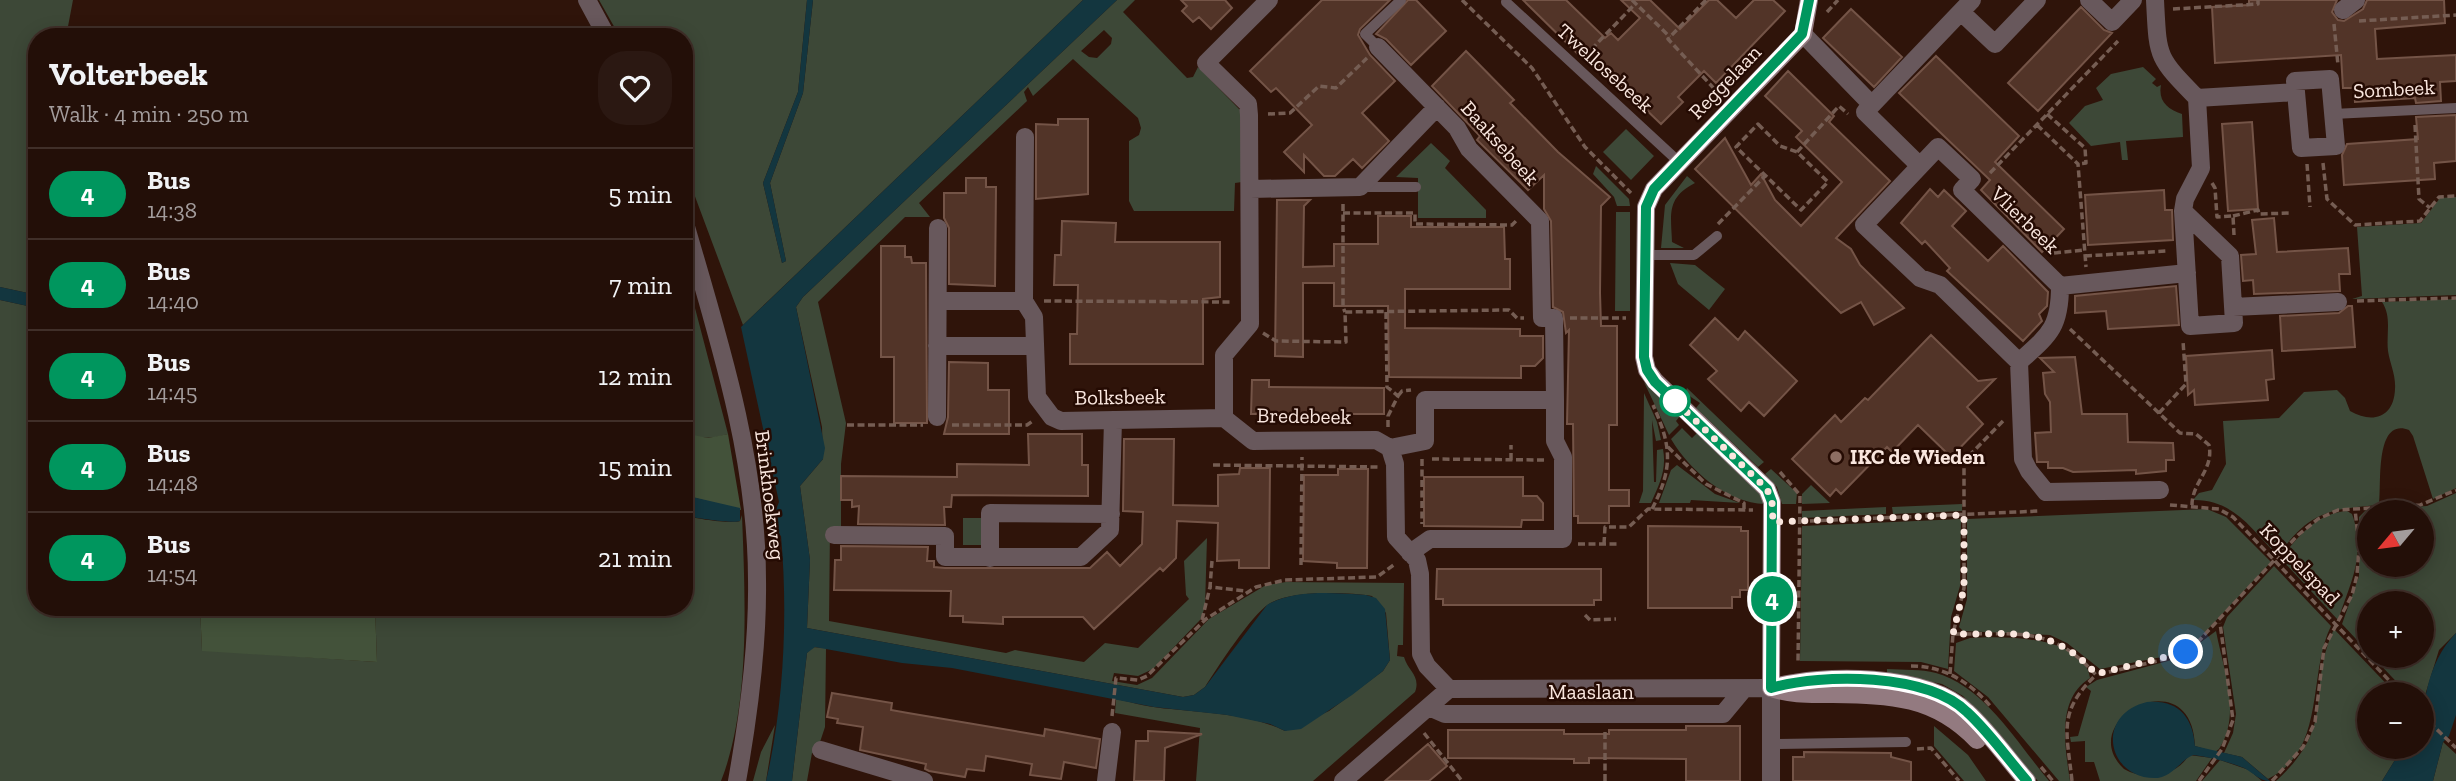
<!DOCTYPE html>
<html lang="en">
<head>
<meta charset="utf-8">
<style>
	:root { --surface:#230f08; --page:#2b1812; --text:#f1f3f6; --muted:#a39c9c; --line:#402f29 }
	body { margin:0; font-family:"Zilla Slab",serif; background:var(--page); color:var(--text); height:100vh; display:flex; flex-direction:column; font-size:26px; white-space:nowrap }
	* { box-sizing:border-box; margin:0 }
	p { font-size:23px; color:var(--muted) }
	.icon { flex:none; width:38px; height:38px; fill:none; stroke:currentColor; stroke-width:2; stroke-linecap:round; stroke-linejoin:round }
	.map { position:relative; flex:1; overflow:hidden }
	.sheet { position:absolute; left:28px; top:28px; width:665px; height:588px; display:flex; flex-direction:column; background:var(--surface); border-radius:28px; box-shadow:0 4px 18px #0003,0 0 0 2px var(--line) }
	.sheet>* { flex:none }
	.badge { padding:0 14px; border-radius:23px; font-size:24px; line-height:46px }
	.needle { width:46px; rotate:241deg }
	.buttons { position:absolute; left:2357px; top:500px; display:grid; gap:14px }
	.buttons a { display:grid; place-items:center; width:77px; height:77px; border-radius:50%; background:var(--surface); box-shadow:0 4px 18px #0003,0 0 0 2px var(--line); font-size:35px }
	.you { position:absolute; width:35px; height:35px; margin:-18px; border:5px solid #fff; border-radius:50%; background:#1a73e8; box-shadow:0 0 0 10px #1a73e833 }
	.map>.badge { position:absolute; translate:-50% -50%; box-shadow:0 0 0 4px #fff }
	.round { display:grid; place-items:center; flex:none; width:74px; height:74px; border-radius:28px; background:var(--page) }
	.overview { display:flex; align-items:center; justify-content:space-between; height:119px; padding:0 21px }
	h1 { font-size:33px; font-weight:700; line-height:52px }
	ul { padding:0; list-style:none }
	li { display:flex; align-items:center; gap:21px; height:91px; padding:0 21px; border-top:2px solid var(--line) }
	li div { flex:1 }
	li b { display:block; font-size:26px }
	li em { font-style:normal }
	li .badge { min-width:77px; font-weight:700; text-align:center }
	.map>svg:first-child { display:block }
	.green { fill:#3d4837; fill-rule:evenodd }
	.forest { fill:#43523a }
	.water { fill:#13363f }
	.building { fill:#523428; stroke:#745447; stroke-width:2 }
	.lines { fill:none; stroke-linecap:round; stroke-linejoin:round }
	.path { stroke:#755d53; stroke-width:3.5; stroke-dasharray:7 3.5; stroke-linecap:butt }
	.lane { stroke:#68585c; stroke-width:10 }
	.street { stroke:#68585c; stroke-width:18 }
	.secondary { stroke:#937a80; stroke-width:18 }
	.line-casing { stroke:#fff; stroke-width:16 }
	.line { stroke:#00965e; stroke-width:10 }
	.walk { stroke:#f9e6de; stroke-width:7; stroke-dasharray:0 12.6 }
	.stop-dot { fill:#fff; stroke:#00965e; stroke-width:3.5 }
	.education-dot { fill:#8d6e63; stroke:#250b03; stroke-width:2.5 }
	.labels { text-anchor:middle; stroke-width:5; stroke-linejoin:round; paint-order:stroke }
	.street-label { font-size:21px; fill:#f9e6de; stroke:#250b03 }
	.poi-label { font-size:21px; font-weight:bold; fill:#f9e6de; stroke:#250b03; text-anchor:start }
</style>
</head>
<body>
<div class="map">
<svg width="2456" height="781" viewBox="0 0 2456 781">
	<rect width="100%" height="100%" fill="#2f140a"/>
	<path class="green" d="M0,0H73L66,37H37V295L0,287Z
		M599,0H807L798,92L763,183L782,263L786,261L770,183L803,93L813,0H1083L743,325L684,167V37H620Z
		M1117,0H1135L1123,12L1187,78L1193,77L1198,67L1240,110L1242,182L1235,183L1234,211H1134L1129,201V141L1139,135L1141,128L1138,118L1073,59L1033,96L1028,87L1024,92L1027,101L919,203L930,217H905L818,302L846,423L841,464V528L830,529L829,621L1006,653L1015,650L1084,662L1105,643L1138,648L1189,599L1186,595L1184,561L1207,538L1205,607L1200,620L1153,669L1138,676L1114,673L1112,681L1137,685L1152,678L1209,619L1266,585L1286,582L1404,583L1403,645H1398L1397,656L1404,657C1408,671 1421,676 1415,692L1313,781H1196L1200,728L1115,713L1116,699C1134,703 1152,708 1171,709C1209,713 1249,714 1285,731L1329,711L1383,671L1390,660L1386,613L1372,596C1346,592 1290,590 1269,604C1252,614 1217,668 1205,687L1194,695L1183,697L807,628L810,560L800,486L823,459L822,427L796,307L803,297ZM1104,30L1112,38L1111,44L1097,58L1089,57L1081,51Z
		M2143,67L2156,79L2152,83L2157,87L2161,85C2158,101 2167,109 2182,114L2183,137L2126,141L2128,160H2122L2120,142L2091,146L2069,123L2085,106L2103,100L2096,88L2111,74Z
		M1626,129L1654,156L1631,180L1603,152Z
		M1431,143L1450,161L1445,168L1486,210V218H1418V178L1396,177Z
		M1596,166L1629,199L1630,206H1617L1614,197L1593,174Z
		M1687,176L1695,183C1666,198 1671,214 1672,242L1684,248H1661L1665,205Z
		M2456,197V295L2352,299L2362,296L2357,227L2421,223L2440,198Z
		M1616,212H1630V311H1615Z
		M1670,263L1695,265L1725,289L1709,310L1678,284Z
		M684,266L728,434C712,439 700,439 684,433Z
		M2456,299V488L2433,499L2413,436L2409,430C2374,417 2382,485 2379,505C2332,509 2310,511 2281,552L2275,553C2251,528 2232,499 2193,500L2199,493L2212,490L2226,464L2223,421L2279,418L2304,392L2337,390L2345,398L2350,411C2372,424 2394,418 2395,389C2396,375 2390,364 2388,351C2386,334 2392,317 2382,302Z
		M0,300L37,308V607H200L202,650L377,662L375,607H684V515C695,519 731,524 740,521L742,515C745,596 751,705 721,781H0Z
		M1644,382L1680,416L1676,421L1679,425L1669,435Z
		M1687,388L1764,462L1758,467L1696,408L1700,403L1685,393Z
		M1644,393L1657,422L1661,440L1656,441L1652,420L1654,482H1656L1657,450L1663,449C1667,470 1659,485 1651,503H1639L1643,491Z
		M1682,428L1692,438L1697,433L1760,494L1765,504C1727,503 1690,471 1671,439Z
		M1677,465L1715,494L1740,503L1691,500L1690,503H1659L1671,470Z
		M1771,469L1797,493L1796,504H1782L1777,487L1765,474Z
		M1811,485L1830,503L1802,504V494Z
		M2456,493V633L2439,650L2422,705V695H2409L2372,656H2422V604H2370L2369,653L2342,624L2359,576V517L2366,510L2427,506ZM2370,513H2422V565H2370Z
		M1962,504V511L1893,514L1892,507Z
		M1886,507V514L1802,518V511Z
		M2207,509L2226,517L2271,562L2193,645L2167,656L2100,669L2067,643L2050,635L1963,631L1959,627L1967,599V519Z
		M2347,511L2352,514C2367,555 2350,583 2338,620L2281,559C2297,537 2317,513 2347,511Z
		M963,518H981V545H963Z
		M1961,519L1960,586L1951,617L1948,669L1921,662L1800,661L1802,526Z
		M2274,566L2331,626C2307,675 2327,750 2268,779L2242,757L2224,753L2233,733L2236,714L2223,627L2227,617Z
		M2334,629L2397,695H2370V747H2403L2382,781H2276C2339,724 2305,692 2334,629Z
		M2216,631C2223,669 2242,714 2219,749L2215,752L2195,746C2192,657 2072,720 2124,769C2145,781 2176,777 2189,755L2212,758L2196,781H2100L2094,762H2085V741L2071,742L2070,737L2078,736L2091,691L2086,687L2097,680L2179,658Z
		M1970,638C2001,636 2085,635 2090,678C2056,699 2065,747 2070,781H2059L1988,697L1954,671L1956,643Z
		M812,647L826,648L825,727L816,754L812,753L807,781H792L807,653Z
		M1887,669C1904,670 1921,669 1936,673C1985,687 2018,744 2049,781H2038L1963,696L1942,684L1887,673Z
		M775,725L766,781H753L761,752Z
		M1934,726L1968,755L1986,781H1964L1934,746Z
		M2443,742L2456,754V781H2433Z
		M2220,760L2249,770L2262,781H2202Z"/>
	<path class="forest" d="M684,433L708,438L728,434L741,510L684,495Z
		M200,607H375L377,662L202,651Z"/>
	<path class="water" d="M807,0H813L803,93L770,183L786,261L782,263L763,183L798,92Z
		M1083,0H1117L803,297L796,307L825,448L823,459L800,486L810,560L807,628L1183,697L1194,695L1205,687L1267,605C1294,589 1336,593 1366,595L1376,598L1385,609L1390,660L1383,671L1352,695L1301,729L1285,731L1270,724L1227,715L1154,707L952,668L902,663L815,647L807,653L792,781H766C784,706 788,613 781,536L770,525L779,502L741,327Z
		M0,287L37,295V308L0,300Z
		M684,495L740,508V521C735,524 693,518 684,515Z
		M2456,633V715L2449,736L2443,742L2433,781H2382L2403,747H2422C2422,706 2426,664 2456,633Z
		M2147,702C2178,699 2193,717 2195,746L2242,757L2270,781C2259,781 2254,773 2244,768C2228,762 2211,757 2193,755C2181,760 2174,775 2158,778C2108,781 2093,715 2147,702Z"/>
	<path class="building" d="M1181,0H1225L1232,8L1211,29L1199,17L1193,22L1182,11L1187,6Z
		M1322,0H1390L1360,29L1358,35L1370,55L1395,81L1362,113L1389,141L1362,168L1353,159L1335,176H1324L1304,155V172L1284,152L1312,125L1276,88L1271,92L1250,71Z
		M1408,0H1416L1446,31L1411,65L1386,39L1376,34Z
		M1523,0H1566L1605,38L1611,33L1618,40L1640,18L1621,0H1650L1680,29L1709,0H1717L1736,18L1754,0H1773L1785,11L1716,83L1704,71L1678,97L1683,102L1661,124L1586,52L1581,57Z
		M2249,0H2337L2332,12L2338,20L2344,21L2363,9L2367,0H2444L2445,23L2375,29L2377,59L2456,55V81L2440,82L2441,101L2416,103L2415,98L2355,102L2354,88H2343L2341,55L2215,63L2212,7L2249,5Z
		M2081,7L2104,30L2112,33L2038,111L2008,83Z
		M1851,9L1902,57L1874,87L1823,38Z
		M1466,51L1514,100L1510,103L1558,152L1610,197L1601,206L1600,293L1601,326H1617V425H1609V490H1629V506H1609V523H1578V516H1574L1573,424H1567L1569,330L1566,333L1563,312L1553,307L1551,221L1544,209V175L1528,190L1477,140L1480,136L1432,86Z
		M1936,56L2019,136L1995,162L2064,229L2042,252L1981,190L1990,180L1899,93Z
		M1788,71L1834,116L1829,122L1890,181L1836,238L1851,249L1860,265L1904,308L1874,325L1861,302L1841,313L1695,169L1725,138L1751,185L1761,174L1775,200L1801,226L1842,182L1796,137L1802,131L1765,96Z
		M2456,115V161L2434,163L2435,179L2344,185L2342,155L2347,144L2418,139L2416,117Z
		M1058,119H1088V194L1036,199V124L1058,125Z
		M2252,122L2258,209L2228,211L2222,124Z
		M966,178H986V187H996L995,286L949,284V228L944,218V193H966Z
		M1930,189L1938,197L1944,190L1966,211L1952,226L1988,261L2003,246L2048,292L2047,306L2039,314L2042,321L2023,341L1947,271L1950,268L1925,241L1922,244L1901,223Z
		M2164,190L2165,210H2172L2173,240L2088,245L2085,195Z
		M1277,200H1310L1304,206L1303,267L1334,266V244H1378V216H1411V227H1504L1505,259H1510V289H1405V328L1520,329V336H1543V358L1535,366H1521V378L1389,377L1388,306H1334V283H1303V357L1275,356Z
		M2274,218L2277,252L2348,248L2350,274H2339L2340,291L2254,294L2253,280L2243,281L2241,255L2256,254L2252,220Z
		M1062,221L1116,223L1115,242H1220V297L1203,299V364H1070V334H1077L1078,285H1054L1055,255H1061Z
		M881,246H905V257H911L912,263H926L927,423H894V357H881Z
		M2176,286L2179,325L2108,329L2106,311L2075,313V296Z
		M2348,306H2352L2355,347L2282,351L2280,316L2339,313Z
		M1715,318L1738,340L1745,331L1797,381L1764,416L1749,402L1741,411L1708,379L1717,371L1690,345Z
		M1931,335L1978,381L1995,379L1967,407L1983,424L1951,457L1918,425L1892,452L1887,447L1841,494L1836,489L1830,496L1792,459L1835,415L1841,422L1865,398L1868,400Z
		M2272,350L2274,379L2266,380L2268,400L2195,405L2194,390L2188,395L2186,356Z
		M2075,357L2082,414H2127L2128,442L2173,443L2174,460H2166V471L2136,474V470L2073,472L2063,468H2048V462H2037L2035,433L2051,432L2050,402L2045,394L2043,373L2054,372L2040,358Z
		M949,362L988,363V390H1009V434H944L948,417Z
		M1252,380H1269V387L1384,388V414H1251Z
		M1028,434H1082V465H1088V496L952,495L951,507H944L945,525L858,524L859,506L852,507V500H841V476L957,477V464L1029,465Z
		M1124,439H1174L1173,505L1218,506V475L1239,474L1240,468H1270L1269,568H1239V560L1217,561L1218,523L1177,521L1176,558L1163,571L1160,568L1094,629L1083,617H1003V624L963,622V616H950L951,591L834,590L835,560H841V546L928,547L927,561H934V567L945,568H1090L1107,552L1120,566L1142,544L1143,512L1123,511Z
		M1338,469H1368L1367,568H1337V563L1303,561L1304,475H1338Z
		M1424,477H1523V496H1537L1543,503V520H1522L1521,527L1424,526Z
		M1648,526L1741,527V531H1748V590H1740V597H1732V608H1648Z
		M1437,569H1601V600H1594V605H1443V599H1436Z
		M832,693L892,703L891,710L908,713L1044,736L1045,729L1100,739L1096,768L1064,762L1061,779L1030,775L1032,764L986,756L984,771L967,769L965,777L929,771L925,769L926,764L860,750L863,727L837,723L838,719L827,717Z
		M1686,726H1740V781H1686V759L1589,758V763H1574V759L1448,758V730H1564V734H1609V730H1686Z
		M1148,731L1202,734L1165,748L1164,781H1134L1136,741H1148Z
		M1428,744L1447,766L1429,781H1385Z
		M1804,752L1891,753V757L1911,762V781H1793V757H1804Z"/>
	<g class="lines">
		<path class="path" d="M1462,0L1532,68L1585,147L1631,193
			M1632,0L1670,37
			M1706,0L1668,39L1720,95
			M2173,9L2258,4V0
			M1827,12L1838,0
			M2359,21L2456,15
			M2334,24L2338,65
			M1584,57L1636,3
			M1268,114L1290,113L1319,86L1336,88L1367,58
			M2047,114L2085,148L2086,163L2078,164
			M1758,124L1780,146L1797,152L1828,182L1801,210L1736,147Z
			M2037,125L2078,164L2086,267
			M2415,125L2419,199L2430,208
			M1797,152L1839,106L1848,114
			M2323,163L2327,199L2355,225L2420,221L2439,197L2456,196
			M2307,164L2310,207
			M1990,173L2118,41
			M2212,183L2215,188L2217,217L2233,216L2234,235
			M1343,204V307L1345,312
			M1343,213H1415V224L1512,225L1517,220
			M2233,216L2258,210L2259,214L2290,213
			M1718,224L1766,175
			M2054,253L2084,250
			M2085,256L2167,251
			M1044,301L1232,302
			M2357,301L2456,298
			M1386,312L1387,387L1398,396L1388,416V428
			M1570,318H1626
			M2070,329L2180,433L2196,434L2209,445C2214,470 2192,482 2192,505
			M1263,333L1276,341L1346,342L1345,312L1509,310L1517,318H1524
			M1398,396L1402,391L1411,390
			M2159,413L2186,384L2183,341
			M2003,421L1964,461V588L1953,634C2015,635 2051,624 2096,675L2175,657L2194,646L2298,535L2318,519L2338,510L2420,505L2456,490
			M847,425H923
			M952,425H1027L1034,420
			M1668,447L1706,484L1744,503V510
			M1422,459V524
			M1432,459L1544,460
			M1511,460V445
			M1213,465L1379,467
			M1780,472L1800,495L1798,663
			M2170,505L2219,509L2233,517L2403,695
			M1652,509C1673,468 1672,447 1653,405
			M1789,522L2040,511
			M1578,544H1617
			M1604,544L1605,527H1629L1648,509L1753,510
			M1212,561L1210,587L1246,591
			M1301,565L1302,457
			M1585,615L1590,620L1616,619
			M1202,620L1210,587
			M1911,666C1944,666 1970,682 1991,707
			M1950,674L1953,634
			M2422,715L2456,748
			M1112,716L1116,678L1138,680L1147,676L1206,619L1256,587L1285,580L1377,577L1395,564
			M1424,733L1462,781
			M1917,749L1931,748L1959,781
			M2041,767L2053,781
			M1605,781V731
			M2072,781C2067,732 2057,712 2096,675
			M2199,781L2222,749L2233,720L2220,623
			M2272,781L2303,747L2315,722L2324,648L2352,595L2357,575L2359,547L2355,509"/>
		<path class="lane" d="M1506,2L1679,162
			M1378,47L1365,34L1401,0
			M2333,114L2456,108
			M1361,187H1416
			M1645,255H1694L1717,236
			M1771,744L1906,742"/>
		<path class="street" d="M587,0L607,37
			M1269,0L1206,63L1248,104L1249,115L1250,324L1224,355V418L1253,441L1376,440L1390,448L1395,464L1396,537L1417,560L1420,574L1421,654L1427,666L1449,689
			M1972,0L1865,112L1920,166L1864,225L1920,278L1940,285L2019,362L2023,459L2029,471L2046,492L2160,490
			M2089,0L2112,22L2133,0
			M2155,0C2158,58 2156,56 2197,98L2201,168L2185,199L2183,211L2190,326L2234,323L2230,256L2183,211
			M2343,10L2356,0
			M1961,12L1995,44L2037,0
			M1803,34L1871,104
			M1378,47L1457,128L1469,149L1540,221L1542,318H1554L1555,400H1425V441L1390,448
			M2197,98L2296,92L2301,148L2336,146L2330,79L2295,81L2296,92
			M1025,137L1024,301L1034,317L1037,397L1052,417L1061,421L1224,418
			M1920,166L1938,147L1972,179L1962,190L2060,286
			M1250,189L1360,187L1437,107
			M684,220C718,337 757,457 757,580C758,647 749,714 737,781
			M2060,286L2187,273
			M938,301H1024
			M2233,307L2338,302
			M937,346H1034
			M2019,362C2049,335 2060,328 2060,286
			M937,417L938,228
			M834,535L945,536V557H1081L1110,530L1113,420
			M1410,553L1430,539H1563V457L1555,441V400
			M990,558V513L1111,514
			M1429,707L1445,714H1723L1743,690
			M821,750L924,781
			M1106,781L1112,732
			M1343,781L1449,689L1771,688V781"/>
		<path class="secondary" d="M1771,688L1772,502L1767,489L1655,381L1647,370L1644,357L1646,207L1654,189L1803,34L1809,0
			M1771,688C1822,673 1927,673 1967,712C1989,732 2007,758 2027,781
			M1771,688C1792,695 1809,694 1830,694C1890,695 1934,695 1977,740"/>
	</g>
	<g class="lines">
		<defs>
			<path id="line" d="M1809,0L1802,34L1654,189L1646,207L1644,357L1647,370L1655,382L1767,489L1772,502L1771,688C1823,673 1927,673 1967,712C1989,732 2007,758 2027,781"/>
		</defs>
		<use href="#line" class="line-casing"/>
		<use href="#line" class="line"/>
		<path class="walk" d="M1675,401L1672,398L1767,489L1772,502L1773,522L1964,515V588L1953,634C2014,635 2051,624 2096,674L2186,652"/>
	</g>
	<circle class="stop-dot" cx="1675" cy="401" r="14"/>
	<circle class="education-dot" cx="1836" cy="457" r="7"/>
	<g class="labels">
		<g class="street-label">
			<text transform="translate(1605 68) rotate(42)" y="7">Twellosebeek</text>
			<text transform="translate(1725 82) rotate(-46)" y="7">Reggelaan</text>
			<text transform="translate(2394 89) rotate(-3)" y="7">Sombeek</text>
			<text transform="translate(1500 143) rotate(48)" y="7">Baaksebeek</text>
			<text transform="translate(2025 220) rotate(44)" y="7">Vlierbeek</text>
			<text transform="translate(1120 397) rotate(-1)" y="7">Bolksbeek</text>
			<text transform="translate(1304 416) rotate(1)" y="7">Bredebeek</text>
			<text transform="translate(770 495) rotate(83)" y="7">Brinkhoekweg</text>
			<text transform="translate(2300 564) rotate(46)" y="7">Koppelspad</text>
			<text x="1591" y="699">Maaslaan</text>
		</g>
		<g class="poi-label">
			<text x="1850" y="464">IKC de Wieden</text>
		</g>
	</g>
</svg>
<div class="buttons">
<a><svg class="needle" viewBox="-14 -14 28 28"><path d="M0-13l5 13h-10z" fill="#e53935"/><path d="M0 13l5-13h-10z" fill="#a39c9c"/></svg></a>
<a>+</a>
<a>−</a>
</div>
<div class="you" style="left:2186px;top:652px"></div>
<b class="badge" style="left:1772px;top:599px;background:#00965e;color:#fff">4</b>
<section class="sheet">
<div class="overview"><div><h1>Volterbeek</h1><p>Walk · 4 min · 250 m</p></div><a class="round"><svg class="icon" aria-label="heart" viewBox="0 0 24 24"><path d="M12 20l-8-8c-3-5 5-10 8-4 3-6 11-1 8 4z"/></svg></a></div>
<ul>
<li><span class="badge" style="background:#00965e;color:#fff">4</span><div><b>Bus</b><p>14:38</p></div><em>5 min</em></li>
<li><span class="badge" style="background:#00965e;color:#fff">4</span><div><b>Bus</b><p>14:40</p></div><em>7 min</em></li>
<li><span class="badge" style="background:#00965e;color:#fff">4</span><div><b>Bus</b><p>14:45</p></div><em>12 min</em></li>
<li><span class="badge" style="background:#00965e;color:#fff">4</span><div><b>Bus</b><p>14:48</p></div><em>15 min</em></li>
<li><span class="badge" style="background:#00965e;color:#fff">4</span><div><b>Bus</b><p>14:54</p></div><em>21 min</em></li>
</ul>
</section>
</div>
</body>
</html>
